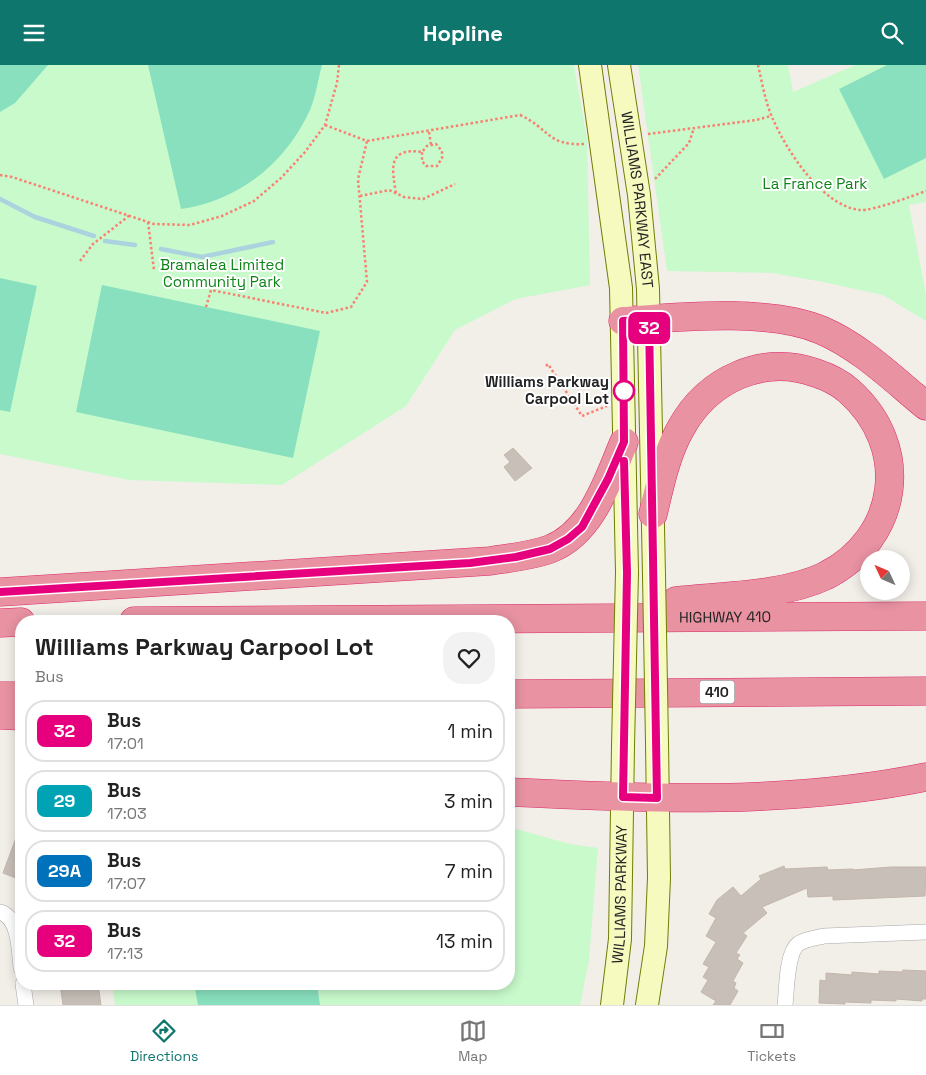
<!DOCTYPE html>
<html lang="en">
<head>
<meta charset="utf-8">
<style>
	:root { --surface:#fff; --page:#f2f2f2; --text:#222; --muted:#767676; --line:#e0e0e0; --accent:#0f766e }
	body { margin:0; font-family:"Space Grotesk",sans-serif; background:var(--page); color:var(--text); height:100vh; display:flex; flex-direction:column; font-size:19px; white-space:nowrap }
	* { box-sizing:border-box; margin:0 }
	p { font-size:16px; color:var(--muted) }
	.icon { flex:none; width:28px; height:28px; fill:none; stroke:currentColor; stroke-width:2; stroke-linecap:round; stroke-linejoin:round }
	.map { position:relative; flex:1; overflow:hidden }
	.side { position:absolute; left:15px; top:550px; width:500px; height:375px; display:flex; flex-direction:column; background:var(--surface); border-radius:20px; box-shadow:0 2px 12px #0003 }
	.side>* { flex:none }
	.badge { padding:0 10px; border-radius:8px; font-size:18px; line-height:32px }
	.needle { width:32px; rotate:314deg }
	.controls { position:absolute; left:860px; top:485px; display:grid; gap:10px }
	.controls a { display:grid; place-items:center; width:50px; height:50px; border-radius:50%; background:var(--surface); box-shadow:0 2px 12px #0003; font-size:25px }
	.map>.badge { position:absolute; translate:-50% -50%; box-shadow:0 0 0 2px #fff }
	.round { display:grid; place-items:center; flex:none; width:52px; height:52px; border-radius:20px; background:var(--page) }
	.summary { display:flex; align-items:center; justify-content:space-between; height:85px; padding:0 20px }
	h1 { font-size:24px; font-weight:800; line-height:38px }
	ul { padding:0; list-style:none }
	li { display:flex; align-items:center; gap:15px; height:62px; margin:0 10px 8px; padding:0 10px; border:2px solid var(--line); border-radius:20px }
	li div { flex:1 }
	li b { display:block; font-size:19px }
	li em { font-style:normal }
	li .badge { min-width:55px; font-weight:700; text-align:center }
	header { display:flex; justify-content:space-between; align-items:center; height:65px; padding:0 20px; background:var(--accent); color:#fff; font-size:22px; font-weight:800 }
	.menu { display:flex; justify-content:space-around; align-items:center; height:70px; border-top:1px solid var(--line); background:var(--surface); font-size:14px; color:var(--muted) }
	.menu a { display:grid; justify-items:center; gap:2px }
	.menu .active { color:var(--accent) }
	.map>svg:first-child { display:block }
	.park { fill:#c8facc }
	.pitch { fill:#88e0be }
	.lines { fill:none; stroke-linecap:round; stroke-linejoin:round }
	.stream { stroke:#aad3df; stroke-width:4.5 }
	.building { fill:#c7bfb8; stroke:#c4b6ab }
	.minor-casing { stroke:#a9a9a9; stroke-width:16 }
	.secondary-casing { stroke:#707d05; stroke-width:24 }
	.motorway-casing { stroke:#dc2a67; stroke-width:29 }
	.path { stroke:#fa8072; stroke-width:2.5; stroke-dasharray:2.5 2.5; stroke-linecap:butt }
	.minor { stroke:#fff; stroke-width:15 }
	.secondary { stroke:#f7fabf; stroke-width:22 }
	.motorway { stroke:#e892a2; stroke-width:28 }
	.secondary-bridge-casing { stroke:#707d05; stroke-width:24; stroke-linecap:butt }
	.secondary-bridge { stroke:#f7fabf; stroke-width:22 }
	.line-casing { stroke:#fff; stroke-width:11 }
	.line { stroke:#e6007e; stroke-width:8 }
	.stop-dot { fill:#fff; stroke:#e6007e; stroke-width:2.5 }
	.labels { text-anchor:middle; stroke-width:4; stroke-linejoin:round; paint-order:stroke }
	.shield { fill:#fff; stroke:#646464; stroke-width:1 }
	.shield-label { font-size:14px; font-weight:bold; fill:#222 }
	.park-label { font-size:15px; fill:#0c8416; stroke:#fff }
	.street-label { font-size:15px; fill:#222; stroke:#fff }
	.stop-label { font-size:15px; font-weight:bold; fill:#222; stroke:#fff; text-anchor:end }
</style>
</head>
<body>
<header><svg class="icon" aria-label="menu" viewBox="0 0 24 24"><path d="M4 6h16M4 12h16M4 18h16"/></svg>Hopline<svg class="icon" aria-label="search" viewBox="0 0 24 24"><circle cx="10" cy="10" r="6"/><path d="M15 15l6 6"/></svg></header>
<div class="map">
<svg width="926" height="940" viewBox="0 0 926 940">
	<rect width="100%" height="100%" fill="#f2efe9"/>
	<path class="park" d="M0,0H574L587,74L590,220L516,234L455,265L406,341L282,420L129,415L0,389Z
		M638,0H788L793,27L855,0H926V137L909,140L926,230V256L883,230L823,217L772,208L667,206Z
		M509,762L570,779L598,783L589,895L580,940H115L112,919H509Z"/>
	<path class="pitch" d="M0,0H48L15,38L0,47Z
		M148,0H322C318,14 316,31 310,45C286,98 239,136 181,144Z
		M887,0H926V93L884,114L839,24Z
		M0,213L37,221L10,347L0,345Z
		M102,220L320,266L293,393L76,347Z
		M194,919H317L320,940H198Z"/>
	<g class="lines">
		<path class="stream" d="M0,134L35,152L94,171
			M105,176L135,180
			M161,184L202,192L273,177"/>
	</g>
	<path class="building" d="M513,383L532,403L515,416L504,402L510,397L504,390Z
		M20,762L21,763V815L3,808Z
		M784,801L785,804L827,802L828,805L853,804V805L891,802H926L925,831L833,835V831L808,832L807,823L762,842L767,848L743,868L747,871L736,888L740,890L737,894L743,898L733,916L736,918L734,923L738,926L730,940H713L716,936L701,927L708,915L703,912L709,902L703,899L716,877L706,871L716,853L709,849L717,835L733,822L741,831L761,814L759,811Z
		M903,905L926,906V934H922V936L896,934V936L871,935V938L845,937V939L819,938L820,915L826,916V908L852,910V907L879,909V906L902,907Z
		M60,919H98L101,940H63Z"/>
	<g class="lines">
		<defs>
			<path id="minor" d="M0,847C20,853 19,887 21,903
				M23,919L26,940
				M785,940C787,925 786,889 798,879C805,874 816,873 824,871L926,867"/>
			<g id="secondary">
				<path d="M590,0L621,223L627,507"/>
				<path id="s1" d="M619,0L639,130L648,224L654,510"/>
				<path id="s2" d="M612,940L620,874L623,681"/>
				<path d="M647,940L656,881L659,813L657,678"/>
			</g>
			<g id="motorway">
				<path d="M623,256C680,252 768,243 821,265C861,282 893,314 926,341"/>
				<path d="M653,449C660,420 666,389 681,363C708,314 763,289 816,308C828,312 839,317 849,326C912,382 900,473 825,511C783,531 721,531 676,536"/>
				<path d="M0,527L490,496C509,493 531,491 550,484C592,468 608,415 624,377"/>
				<path id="s3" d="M134,556L926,551"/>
				<path d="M0,558L21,557"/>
				<path d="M509,629L926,626"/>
				<path d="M0,631H21"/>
				<path d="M0,650L21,651"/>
				<path d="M509,727C648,734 789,740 926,712"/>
			</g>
		</defs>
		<use href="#minor" class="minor-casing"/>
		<use href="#secondary" class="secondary-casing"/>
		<use href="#motorway" class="motorway-casing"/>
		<path class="path" d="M758,0C762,17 765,36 772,52C786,85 822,141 860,145C873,146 912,131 926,126
			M325,60L367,76L520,50C549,63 547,81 584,79
			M429,67L431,80
			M648,69L756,55L771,51
			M0,110L12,112L154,159L190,160L222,151L254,136L281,113L305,87L325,60L337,18L339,0
			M655,114L689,78L694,63
			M396,128C392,104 387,82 422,87L427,81L436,79L442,86V93L437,101H426L422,96V87
			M360,131L389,125L404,132L423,134L455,119
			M148,157L154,205
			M80,196L93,179L130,150
			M206,242L211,225L326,248L351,242L367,217L358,114L367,76
			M546,301L548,299L582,351L607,341"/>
		<use href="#minor" class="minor"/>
		<use href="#secondary" class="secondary"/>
		<use href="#motorway" class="motorway"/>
		<defs>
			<path id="secondary-bridge" d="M654,510L657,678
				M623,681L627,507"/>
		</defs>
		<use href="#secondary-bridge" class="secondary-bridge-casing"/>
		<use href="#secondary-bridge" class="secondary-bridge"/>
	</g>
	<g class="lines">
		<defs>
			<path id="line" d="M0,527L470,498L516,492L550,484L568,474L582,462L608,414L624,377L623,256L649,254L657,733L623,732L627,508L624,396"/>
		</defs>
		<use href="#line" class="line-casing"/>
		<use href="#line" class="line"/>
	</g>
	<circle class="stop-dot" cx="624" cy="326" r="10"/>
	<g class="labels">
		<rect class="shield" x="699.5" y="615.5" width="35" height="23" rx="4"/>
		<g class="shield-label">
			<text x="717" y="632">410</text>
		</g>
		<g class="park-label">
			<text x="815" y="124">La France Park</text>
			<text x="222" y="205">Bramalea Limited<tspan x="222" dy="17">Community Park</tspan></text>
		</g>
		<g class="street-label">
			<text dy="5" stroke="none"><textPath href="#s1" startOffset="136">WILLIAMS PARKWAY EAST</textPath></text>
			<text dy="5" stroke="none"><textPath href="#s3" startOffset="591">HIGHWAY 410</textPath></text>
			<text dy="5" stroke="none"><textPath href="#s2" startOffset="111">WILLIAMS PARKWAY</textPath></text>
		</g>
		<g class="stop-label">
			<text x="609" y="322">Williams Parkway<tspan x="609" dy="17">Carpool Lot</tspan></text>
		</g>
	</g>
</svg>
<div class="controls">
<a><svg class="needle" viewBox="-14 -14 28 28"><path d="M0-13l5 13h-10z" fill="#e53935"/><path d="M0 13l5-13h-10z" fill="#767676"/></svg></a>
</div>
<b class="badge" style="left:649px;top:263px;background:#e6007e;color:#fff">32</b>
<section class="side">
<div class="summary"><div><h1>Williams Parkway Carpool Lot</h1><p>Bus</p></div><a class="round"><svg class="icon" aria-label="heart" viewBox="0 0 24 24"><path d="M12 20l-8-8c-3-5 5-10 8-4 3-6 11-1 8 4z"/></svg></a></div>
<ul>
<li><span class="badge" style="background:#e6007e;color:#fff">32</span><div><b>Bus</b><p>17:01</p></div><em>1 min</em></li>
<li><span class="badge" style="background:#00a3b4;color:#fff">29</span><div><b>Bus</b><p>17:03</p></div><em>3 min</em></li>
<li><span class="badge" style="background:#0072bc;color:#fff">29A</span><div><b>Bus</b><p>17:07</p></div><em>7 min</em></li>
<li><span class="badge" style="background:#e6007e;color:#fff">32</span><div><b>Bus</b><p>17:13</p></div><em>13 min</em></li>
</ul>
</section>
</div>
<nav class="menu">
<a class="active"><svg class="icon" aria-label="directions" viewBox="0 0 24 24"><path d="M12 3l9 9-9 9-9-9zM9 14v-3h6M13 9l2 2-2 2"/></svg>Directions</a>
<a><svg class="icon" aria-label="map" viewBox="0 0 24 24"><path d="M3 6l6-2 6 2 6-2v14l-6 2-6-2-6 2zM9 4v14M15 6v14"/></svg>Map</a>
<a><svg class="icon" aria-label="tickets" viewBox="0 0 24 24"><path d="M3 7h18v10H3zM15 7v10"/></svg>Tickets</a>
</nav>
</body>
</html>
